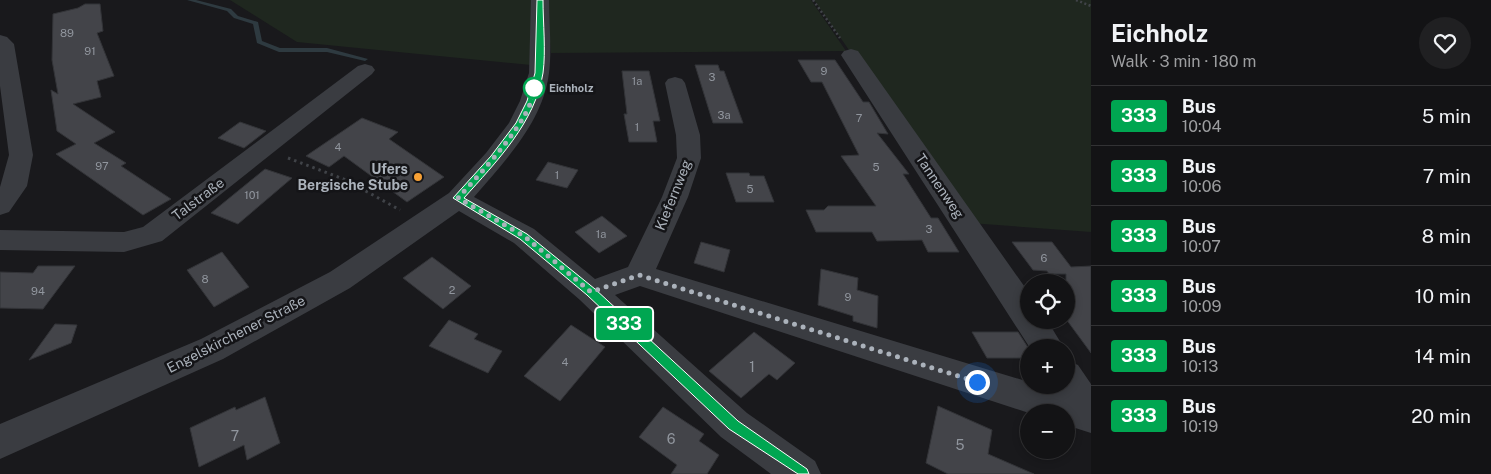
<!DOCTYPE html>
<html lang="en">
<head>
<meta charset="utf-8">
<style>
	:root { --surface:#131315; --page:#202022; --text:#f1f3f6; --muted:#9d9ea0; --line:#323234 }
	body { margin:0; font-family:"Public Sans",sans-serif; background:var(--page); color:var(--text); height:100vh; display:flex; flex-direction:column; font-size:19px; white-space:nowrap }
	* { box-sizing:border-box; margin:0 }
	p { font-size:16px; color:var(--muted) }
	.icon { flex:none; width:28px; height:28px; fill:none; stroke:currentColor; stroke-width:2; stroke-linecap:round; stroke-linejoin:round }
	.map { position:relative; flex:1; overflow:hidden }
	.drawer { display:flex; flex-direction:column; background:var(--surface); width:400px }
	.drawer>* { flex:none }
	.badge { padding:0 10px; border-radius:4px; font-size:18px; line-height:32px }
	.fabs { position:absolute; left:1020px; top:274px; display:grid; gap:10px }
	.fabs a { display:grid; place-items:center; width:55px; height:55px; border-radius:50%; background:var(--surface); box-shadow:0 2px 8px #0003,0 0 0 1px var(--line); font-size:25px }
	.you { position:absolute; width:25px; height:25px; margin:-12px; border:4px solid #fff; border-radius:50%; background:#1a73e8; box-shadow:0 0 0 8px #1a73e833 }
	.map>.badge { position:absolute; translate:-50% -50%; box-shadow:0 0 0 2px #fff }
	.round { display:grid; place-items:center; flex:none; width:52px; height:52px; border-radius:26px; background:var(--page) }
	.summary { display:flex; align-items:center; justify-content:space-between; height:85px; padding:0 20px }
	h1 { font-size:24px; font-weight:700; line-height:38px }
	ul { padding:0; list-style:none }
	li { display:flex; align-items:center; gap:15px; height:60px; padding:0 20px; border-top:1px solid var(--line) }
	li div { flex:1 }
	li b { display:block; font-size:19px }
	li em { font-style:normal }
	li .badge { min-width:55px; font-weight:700; text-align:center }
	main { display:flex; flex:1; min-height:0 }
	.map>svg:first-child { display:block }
	.green { fill:#1f271f }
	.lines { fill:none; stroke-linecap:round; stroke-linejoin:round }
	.stream { fill:#2e3a40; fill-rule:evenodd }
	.building { fill:#434449; stroke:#333438 }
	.path-far1 { stroke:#404348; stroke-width:2.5; stroke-dasharray:2 2.5; stroke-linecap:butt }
	.path { stroke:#404348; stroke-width:3; stroke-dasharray:2.5 4; stroke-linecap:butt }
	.minor { fill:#3a3c41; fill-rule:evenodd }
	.line { fill:#00a651; stroke:#fff }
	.walk { stroke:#abb2bb; stroke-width:5; stroke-dasharray:0 9 }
	.stop-dot { fill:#fff; stroke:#00a651; stroke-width:2.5 }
	.poi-dot { fill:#f7a035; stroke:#141417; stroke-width:2 }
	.labels { text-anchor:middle; stroke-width:5; stroke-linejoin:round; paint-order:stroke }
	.number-label { font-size:11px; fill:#91969e }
	.far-stop-label { font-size:11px; font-weight:bold; fill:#abb2bb; stroke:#141417; text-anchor:start }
	.poi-label { font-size:14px; font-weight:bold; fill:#abb2bb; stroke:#141417; text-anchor:end }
	.street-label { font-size:14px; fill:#abb2bb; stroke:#141417 }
	.near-number-label { font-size:14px; fill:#91969e }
</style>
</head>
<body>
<main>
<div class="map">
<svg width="1091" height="474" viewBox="0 0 1091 474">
	<rect width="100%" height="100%" fill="#19191c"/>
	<path class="green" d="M230,0H531V65L297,42Z
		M546,0H811L846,51L551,53Z
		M814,0H1091V232L970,223Z"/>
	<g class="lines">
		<path class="stream" d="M187,0H196L231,9L238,16L258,22L262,41L280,48H327L368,59L365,61L327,52H279L257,43L253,24L234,18L227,11Z"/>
	</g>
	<path class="building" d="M85,4H100L103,31L97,33L114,76L97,81L101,97L73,104L115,132L94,143L126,163L121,166L171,199L143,215L56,154L76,144L57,131L51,90L58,94L52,60L53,14L78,8Z
		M798,60H835L863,102H869L888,134L877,133L909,174H903L931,218H938L959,252H928L922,240L877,241L872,232H816L806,210H824L828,206H876L841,156L859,155L822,82H811Z
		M695,65H718L720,71H724L743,123H713Z
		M622,71H649L660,121H653L657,142H629L624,114H627Z
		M362,118L398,132L389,139L444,177L407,202L344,156L329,167L306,156Z
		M240,122L266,131L244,148L218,138Z
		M548,162L578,170L567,188L536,180Z
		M265,169L292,178L238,224L211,213Z
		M726,173H749L750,176H764L774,202H736Z
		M602,216L627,236L599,253L575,232Z
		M701,242L730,250L724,272L694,263Z
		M1012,242H1052L1071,267L1091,266V353L1066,319V274H1049L1047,271L1033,270Z
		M222,252L249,287L214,307L187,270Z
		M432,257L471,286L443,309L403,278Z
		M38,266H75L43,309L0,308V272L33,273Z
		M821,269L858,278L857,290L878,296L877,328L853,321V316L818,305Z
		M449,320L478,334L474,339L502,351L488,373L429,346Z
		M55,324L77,325L71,343L29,360Z
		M571,325L605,347L560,401L524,376Z
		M754,332L795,363L777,380L769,374L741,398L709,371Z
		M972,332H1018L1029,349V358H987Z
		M265,397L280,443L247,460L244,445L199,467L190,428L235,407L236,410Z
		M938,406L992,430L988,454L1034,474H948L926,463Z
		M663,407L704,434L699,441L719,455L707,474H671L677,465L639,437Z"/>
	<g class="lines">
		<path class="path-far1" d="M813,0L840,38
			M1076,0L1091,6"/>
		<path class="path" d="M288,158L346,180L400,210"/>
		<path class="minor" d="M531,0H549C549,24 552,50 549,73C543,122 505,161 474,197L534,229L595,279L628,267L662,197L677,158L676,135L665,83L668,79L675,77L682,79L685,83L700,135L701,158L688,197L656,269L1029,382V385H1039L1057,390L1054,385H1066V360L1078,365L1091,384V433L1066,425V412L1029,413L640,286L615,295L747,413L815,461L821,474H771L721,437L580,300L514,243L459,211L350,288L223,359L0,459V424L201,339L330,272L449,193L486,153L509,123L520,101L529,73Z
			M0,35L7,37L14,44L33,155L27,186L9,212L0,215V187L9,155L0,86Z
			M851,49L858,51L1029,293V320H1047L1064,348H1030L841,55L844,51Z
			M365,64L372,66L375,70L372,74L162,241L124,252L0,250V230L124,232L143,227L358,66Z"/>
	</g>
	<path class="line" d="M537,0H543C543,23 546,51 543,73C535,123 496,162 464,198L527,234L595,289L738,421L807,469L809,474H798L729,429L587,295L520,239L453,198L491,156L516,123L527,101L535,73Z"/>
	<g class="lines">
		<path class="walk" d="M534,88C534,117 480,174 458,198L524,236L591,292L639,275L977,382"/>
	</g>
	<circle class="stop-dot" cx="534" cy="88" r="10"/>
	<circle class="poi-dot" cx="418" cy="177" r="5"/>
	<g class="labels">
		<g class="number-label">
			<text x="67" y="37">89</text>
			<text x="90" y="55">91</text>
			<text x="824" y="75">9</text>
			<text x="712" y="81">3</text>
			<text x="637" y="85">1a</text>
			<text x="724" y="119">3a</text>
			<text x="859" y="122">7</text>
			<text x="637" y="131">1</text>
			<text x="338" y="151">4</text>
			<text x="102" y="170">97</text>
			<text x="876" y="171">5</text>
			<text x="557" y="179">1</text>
			<text x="750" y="193">5</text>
			<text x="252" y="199">101</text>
			<text x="929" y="233">3</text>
			<text x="601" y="238">1a</text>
			<text x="1044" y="262">6</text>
			<text x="205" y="283">8</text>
			<text x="452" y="294">2</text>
			<text x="38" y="295">94</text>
			<text x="848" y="301">9</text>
			<text x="565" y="366">4</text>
		</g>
		<g class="far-stop-label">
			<text x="549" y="92">Eichholz</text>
		</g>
		<g class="poi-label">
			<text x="408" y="174">Ufers<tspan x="408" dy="16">Bergische Stube</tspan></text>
		</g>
		<g class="street-label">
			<text transform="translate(940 186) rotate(56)" y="5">Tannenweg</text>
			<text transform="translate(673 195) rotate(-68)" y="5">Kiefernweg</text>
			<text transform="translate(198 199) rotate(-37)" y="5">Talstraße</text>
			<text transform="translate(236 334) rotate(-27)" y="5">Engelskirchener Straße</text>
		</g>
		<g class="near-number-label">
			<text x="752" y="372">1</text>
			<text x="235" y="441">7</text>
			<text x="671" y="444">6</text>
			<text x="960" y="450">5</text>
		</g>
	</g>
</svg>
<div class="fabs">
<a><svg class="icon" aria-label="locate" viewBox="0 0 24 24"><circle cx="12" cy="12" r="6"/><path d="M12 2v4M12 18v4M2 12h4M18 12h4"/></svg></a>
<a>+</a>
<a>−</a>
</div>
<div class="you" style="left:977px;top:382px"></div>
<b class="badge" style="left:624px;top:324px;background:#00a651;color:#fff">333</b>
</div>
<section class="drawer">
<div class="summary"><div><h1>Eichholz</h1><p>Walk · 3 min · 180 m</p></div><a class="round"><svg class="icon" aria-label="heart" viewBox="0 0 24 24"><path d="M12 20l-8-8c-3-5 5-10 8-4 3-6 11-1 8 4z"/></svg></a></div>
<ul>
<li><span class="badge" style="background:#00a651;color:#fff">333</span><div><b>Bus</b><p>10:04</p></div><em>5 min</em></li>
<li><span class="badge" style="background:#00a651;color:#fff">333</span><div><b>Bus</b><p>10:06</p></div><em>7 min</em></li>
<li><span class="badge" style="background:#00a651;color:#fff">333</span><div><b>Bus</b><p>10:07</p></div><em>8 min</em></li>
<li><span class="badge" style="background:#00a651;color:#fff">333</span><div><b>Bus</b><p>10:09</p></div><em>10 min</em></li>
<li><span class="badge" style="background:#00a651;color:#fff">333</span><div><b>Bus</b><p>10:13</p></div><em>14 min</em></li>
<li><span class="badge" style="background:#00a651;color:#fff">333</span><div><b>Bus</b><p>10:19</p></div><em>20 min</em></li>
</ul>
</section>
</main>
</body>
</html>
